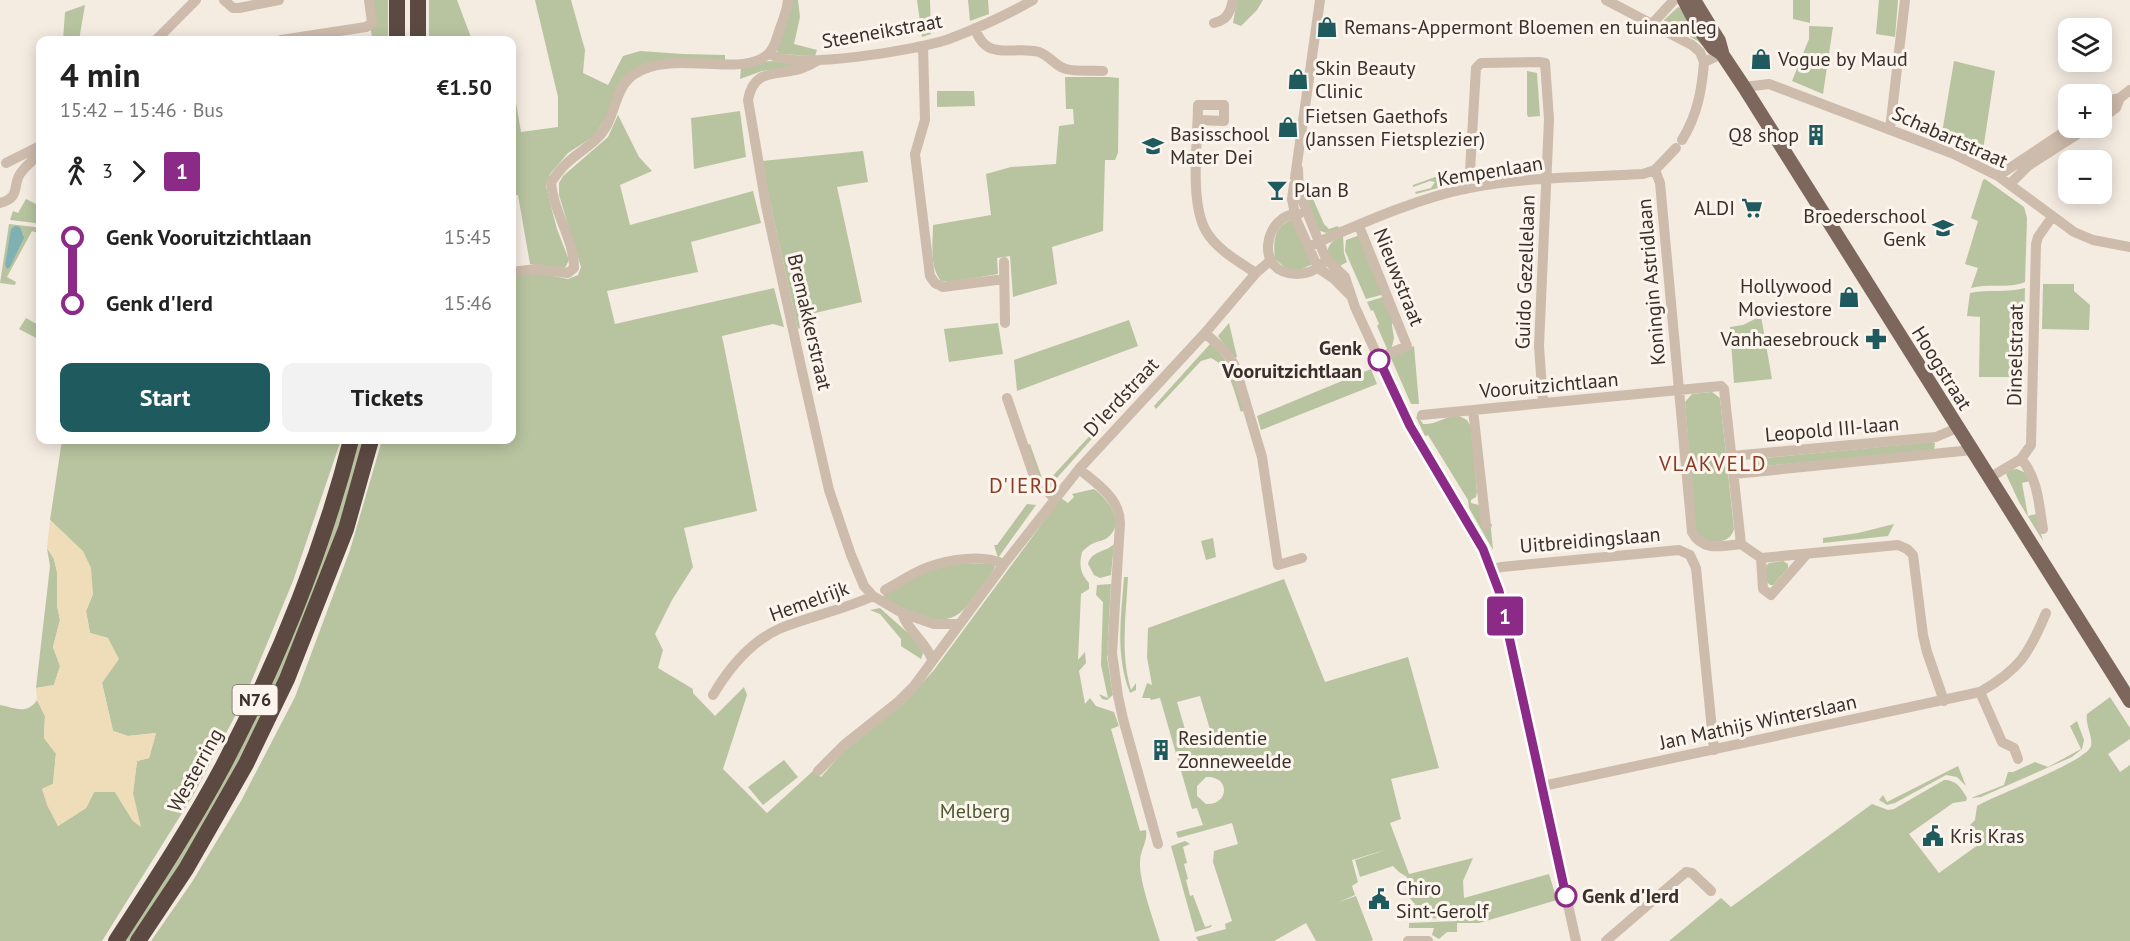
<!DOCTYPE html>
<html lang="en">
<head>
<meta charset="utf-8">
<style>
	:root { --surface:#fff; --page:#f2f2f2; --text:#222; --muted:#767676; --accent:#1f5a5e }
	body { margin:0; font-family:"PT Sans",sans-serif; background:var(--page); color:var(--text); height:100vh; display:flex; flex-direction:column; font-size:22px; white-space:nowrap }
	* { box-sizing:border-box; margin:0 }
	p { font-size:20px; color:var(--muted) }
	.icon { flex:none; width:33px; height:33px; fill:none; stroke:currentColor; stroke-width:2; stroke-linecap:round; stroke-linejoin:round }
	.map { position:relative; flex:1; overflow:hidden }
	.panel { position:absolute; left:36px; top:36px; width:480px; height:408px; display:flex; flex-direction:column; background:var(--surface); border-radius:12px; box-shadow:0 3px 15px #0003 }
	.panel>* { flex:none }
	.badge { padding:0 12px; border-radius:4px; font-size:21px; line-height:39px }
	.fabs { position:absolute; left:2058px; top:18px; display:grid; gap:12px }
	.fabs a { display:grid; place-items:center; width:54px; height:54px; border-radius:12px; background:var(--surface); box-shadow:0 3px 15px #0003; font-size:30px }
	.map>.badge { position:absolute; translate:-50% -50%; box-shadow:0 0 0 3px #fff }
	.legs { display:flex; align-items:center; gap:9px; height:66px; padding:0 24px; font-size:20px }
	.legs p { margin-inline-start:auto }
	.headline { display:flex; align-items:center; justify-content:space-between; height:102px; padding:0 24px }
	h1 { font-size:33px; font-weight:700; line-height:45px }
	.button { display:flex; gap:12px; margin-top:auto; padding:12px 24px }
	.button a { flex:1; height:69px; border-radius:12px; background:var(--accent); color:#fff; font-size:24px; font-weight:700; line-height:69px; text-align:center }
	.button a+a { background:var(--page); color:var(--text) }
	ul { padding:0 24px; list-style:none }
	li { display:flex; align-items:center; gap:21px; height:66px; font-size:22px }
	li i { display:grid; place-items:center; width:9px; height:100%; margin:0 8px; background:currentColor }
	li i::after { content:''; width:15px; height:15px; margin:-8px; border:4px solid; border-radius:50%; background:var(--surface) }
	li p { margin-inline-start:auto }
	li:first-child i { background:linear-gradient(#0000 50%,currentColor 0) }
	li:last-child i { background:linear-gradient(currentColor 50%,#0000 0) }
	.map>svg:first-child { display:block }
	.green { fill:#b8c4a0; fill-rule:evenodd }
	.sand { fill:#efdcb8 }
	.water { fill:#7fb0b2 }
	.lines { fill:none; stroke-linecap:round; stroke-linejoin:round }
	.minor { stroke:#cdbbac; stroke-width:10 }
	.major { stroke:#7d675c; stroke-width:14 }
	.highway { stroke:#5c4a42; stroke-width:16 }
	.line-1-casing { stroke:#fff; stroke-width:14 }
	.line-1 { stroke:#8c2b87; stroke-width:9 }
	.stop-1-dot { fill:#fff; stroke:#8c2b87; stroke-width:3 }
	.labels { text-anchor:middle; stroke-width:6; stroke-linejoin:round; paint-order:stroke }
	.shield { fill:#fbf5ee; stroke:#756b66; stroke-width:1.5 }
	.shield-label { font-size:18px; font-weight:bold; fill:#3b302b }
	.poi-label { font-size:20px; fill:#3b302b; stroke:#fbf5ee; text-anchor:start }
	.street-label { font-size:20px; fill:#3b302b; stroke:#fbf5ee }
	.stop-label { font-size:20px; font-weight:bold; fill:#3b302b; stroke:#fbf5ee; text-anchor:end }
	.park-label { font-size:20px; fill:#4a5a2e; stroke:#fbf5ee }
	.neighbourhood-label { font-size:21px; letter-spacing:1.5px; fill:#8c3b22; stroke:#fbf5ee }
</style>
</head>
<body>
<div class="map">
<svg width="2130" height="941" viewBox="0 0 2130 941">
	<rect width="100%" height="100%" fill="#f4ebe1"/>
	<path class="green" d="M373,0H388V40H373L370,28Z
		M429,0H457L472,40H429Z
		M535,0H571L585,50L583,73L608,85L623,56L640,51L683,54L725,55V61L641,65L594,136L568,153L550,174L546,186L549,199L557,229L569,260L565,268L530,264L518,195H512V79L521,132L558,127V97Z
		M790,0H798L800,17L794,44L817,50L815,56L778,54L776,46Z
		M917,0H930L931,34L922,37Z
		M968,0H988L989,14L970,21Z
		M1237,0H1263L1257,10L1241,26L1233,23Z
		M1793,0H1810V23L1793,19Z
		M1879,0H1898L1895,37L1876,34Z
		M85,5L79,40H63L65,12Z
		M1678,7L1681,8L1708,51L1698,41L1665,24L1664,20Z
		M1809,26L1833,27L1823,94L1792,81L1809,39Z
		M773,61L782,63L796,62L798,66L762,71L740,79L741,68L760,62Z
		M1954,61L1995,71L1982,157L1941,139Z
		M1527,71L1537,73L1540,116L1528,117L1527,114Z
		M1065,77H1108L1119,78L1118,153L1115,160H1105L1103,231L1052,247L1057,284L1013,297L1010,256L997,258L998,274L950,282L941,281C929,266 933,243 933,225L991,215L986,174L1011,167L1056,164L1059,126L1074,124L1073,109H1066Z
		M937,91H974L975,106L937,107Z
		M740,111L746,157L694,169L691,118Z
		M618,115L639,157L652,171L620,185L630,225L753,191L761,223L691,242L698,272L607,291L615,324L774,288L784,327L773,324L722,336L757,511L684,528L693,567L672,600L655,634L663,650L658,668L693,689V693L715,716L744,687L747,695L723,769L767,813L813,771L821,777L843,752L904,703L934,670L1061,498L1068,503L1074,497L1072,494L1094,489C1107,498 1127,523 1107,538C1103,541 1098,541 1094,543C1089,545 1085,549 1082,552C1079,565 1080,573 1089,583V589L1081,594L1078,660L1085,652L1086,663L1079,671L1085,704L1090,698L1096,706L1114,712L1119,726L1111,729L1140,831L1146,830C1148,842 1140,850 1140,862C1139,881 1154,921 1160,941H151L192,882L241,801L295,697L350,550L382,440H512V275L535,272L568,279L578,275L581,267L559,195V183L563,176L608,137Z
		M863,151L868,182L837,187L862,302L798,317L800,328L798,329L761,161Z
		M1449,172L1461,175L1456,183L1416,194L1415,192L1431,188L1435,182L1430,181L1413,187V185Z
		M1985,179L2024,207L2027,218L2025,282C2008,289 1990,283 1971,288L1978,268L1965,264L1978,221L1971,218L1983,180Z
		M26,199L40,206V226L35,223L10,220L13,211L18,213Z
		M1313,199L1324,224L1329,229L1338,226L1339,229L1326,233L1318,230L1305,201Z
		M1294,219L1313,264L1302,269L1288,270L1275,259C1273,241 1274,225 1294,219Z
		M9,224L35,227L40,230V234L32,231L7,277L16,282L15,285L0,283Z
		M1360,235L1385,294L1366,299L1345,251L1346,240Z
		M1343,236L1344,253L1347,262L1338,267L1327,253C1329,242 1334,240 1343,236Z
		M2043,284H2074V291L2090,305L2089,330L2042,329Z
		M2025,288L2023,377H1979L1980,317L1967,316L1970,293C1989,289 2007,293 2025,288Z
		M1386,296L1393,322L1392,325L1394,338L1391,350L1388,351L1377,326L1379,324L1373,310L1371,311L1367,302Z
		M1761,316L1772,379L1734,383L1730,327L1743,325Z
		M26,318L40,326V340L19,329Z
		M1129,320L1138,346L1017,391L1014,360Z
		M998,323L1003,354L949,362L944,329Z
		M1229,323L1237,357L1234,358L1218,336Z
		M1210,344C1232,359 1236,387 1244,410L1241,412C1234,392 1231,368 1211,358L1201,361L1156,409L1154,406Z
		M1414,346L1419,404H1411L1390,356Z
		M1371,369L1377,384L1261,430L1257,416Z
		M1712,392L1720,398L1734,529C1730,542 1721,541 1709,543L1696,532L1685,402L1692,394Z
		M1457,415L1467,420L1471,427L1477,492L1476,497L1471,500V503L1479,505L1488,524H1492L1491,529L1493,550L1469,508L1468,500L1428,435L1425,436L1416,417L1418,416L1423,424C1435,425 1444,417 1457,415Z
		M1096,429L1098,432L1056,479L1053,487C1033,482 1032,464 1026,446L1030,444L1042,478L1048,481Z
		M62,440H341L293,581L244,699L194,794L102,941H0V705C15,708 27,715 37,700L45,716L44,738L56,753L53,784L42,789L58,826L86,808L94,792H115L133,821V793L137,761L149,758L156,733L128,736L113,731L102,683L108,638L90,633L86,611L93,594L68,537L50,520Z
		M358,440H365L340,524L285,665L233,775L179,868L132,941H125L205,811Z
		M1932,442L1935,443L1934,450L1754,467V459Z
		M2017,469L2026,473L2030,481L2022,483L2028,516L2036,514L2043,541L2019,502L2006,474L2010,470Z
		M1027,504L1036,505L998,558L994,545H997Z
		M1894,524L1888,536L1823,543V538L1858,533Z
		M1213,538L1216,557L1206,560L1201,541Z
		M1114,544L1111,575L1100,578L1094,575L1088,564C1092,550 1105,553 1114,544Z
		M47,548L54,559L57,572V605L60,620L53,647L60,666L54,685L36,688L50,566Z
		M1783,561L1788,564V568L1773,585H1770L1766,581L1765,567L1769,563Z
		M953,563L994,564L995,567C990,577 982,585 976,594C971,600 967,607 961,612C939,631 905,609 883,597L884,593L927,570Z
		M1124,577H1128C1126,616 1120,653 1131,690L1136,683V690L1130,693C1115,655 1121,617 1124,577Z
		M1284,579L1325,682L1408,657L1439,768L1391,779L1401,819L1390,823L1409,874L1473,858L1463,881L1464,898L1549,874L1557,900L1479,923H1457V932H1447L1439,939L1432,935L1434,928H1409V923L1457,921V918L1411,919L1415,904L1405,893L1407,877L1399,872L1393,866L1360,877L1355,860L1388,849L1352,860L1358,882L1352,886L1355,895L1339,902L1356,896L1373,940L1371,941H1316L1306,923L1274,941H1198L1196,937L1226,929L1225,924L1232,921L1213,862L1214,851L1238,844L1232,823L1178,838L1176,832L1203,825L1197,808L1192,809L1160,698L1151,700L1150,698H1142L1147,683L1152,685L1147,657L1148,628ZM1200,696L1212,736L1189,743L1177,702ZM1206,777C1230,775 1230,805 1206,804L1197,796V786Z
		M1111,584L1107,657L1113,695L1107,700L1102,699L1099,694L1108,698L1101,665L1103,602L1096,595L1097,585Z
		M880,608L918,642L923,653L921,659L901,646V639L880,614L870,610Z
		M2110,697L2130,728V739L2108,754L2120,772L2130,765V941H1669L1721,898L1731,907L1872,804L1888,810L1894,809L1944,780C1957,780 1961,788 1967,798L1966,801L1953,803L1909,834L1939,873L1982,842L1970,825L1975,820L1977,806C1996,795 2087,761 2091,746C2093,736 2085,725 2087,714Z
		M2077,721L2084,740L2082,749L2072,757L1981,797L1971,798L2004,785L2008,772H2013L2035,762L2048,767L2081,749L2070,726Z
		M784,760L798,777L763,805L748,787Z
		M1958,766L1966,786L1957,777L1946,775L1895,803L1887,805L1879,800L1883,795L1887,802Z
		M1185,841L1190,844L1183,847L1187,863L1184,864L1188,879L1186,880L1190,896L1193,895L1205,927L1212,925L1211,927L1195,932L1171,846Z"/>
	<path class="sand" d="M50,520L83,551L91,568L93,594L86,611L90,633L108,638L119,659L102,683L113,731L128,736L156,733L149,758L137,761L133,793L141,827L133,821L115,792H94L86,808L58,826L47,805L42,789L53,784L56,754L44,738L45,716L37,700L36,688L54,685L60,666L53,647L60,620L57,605V572L54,559L47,548Z"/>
	<path class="water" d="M15,226L20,227L24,238L10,267L7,269L5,265L11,229Z"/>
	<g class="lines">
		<path class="minor" d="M224,0L233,8H239L279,0
			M1320,0L1292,199L1296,219L1318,268L1333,278L1350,295
			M1606,0L1692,45L1700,52L1704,62
			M1214,23C1227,20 1230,13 1233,0
			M1652,24L1674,0
			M975,28C986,63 1013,45 1039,52C1049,55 1056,67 1066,69C1077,72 1092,70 1103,71
			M156,40L196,0
			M281,40L366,27L372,23L369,0
			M923,46L925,120L915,154L930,276L935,283L943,287L1004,279
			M769,53C789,72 922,49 949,39C978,28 1007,15 1033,0
			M817,61C812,64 806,67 800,69C775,76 754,68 748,100L766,206L802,371L829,490L851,555L864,586L873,596L902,613L934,624H959
			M1744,87L1769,84L1954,154L1998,176L2074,232L2093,240L2130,247
			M2102,106L2110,100L2120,98
			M2102,118L2116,108L2120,98L2130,90
			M1198,120L1224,121V105H1198C1198,140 1189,201 1206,231C1216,249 1239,262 1256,273
			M1890,129L1905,0
			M1682,140C1697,116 1702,90 1704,62L1722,54
			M6,163L40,146
			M1298,169L1299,192L1326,259L1345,277L1355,307L1406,418L1483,549L1499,591L1576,941
			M1998,176L2070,128
			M2010,184L2028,166L2087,128
			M1469,188L1476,68L1481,63L1539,62L1545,63L1549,119L1539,346L1543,403
			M0,203C21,197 12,187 20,174C25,166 33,160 40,154
			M1299,214C1266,211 1251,274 1297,274C1307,274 1316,270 1323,263
			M1359,226L1407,346L1378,358
			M1309,246C1358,225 1417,198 1469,188C1526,177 1585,177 1643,174L1655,170L1676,148
			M1004,262L1005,323
			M512,272L536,269L568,273L574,268C574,238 553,212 551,182C556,176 560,169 566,164C580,150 596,144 606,127C616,109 616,88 633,75C671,47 745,81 770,52C775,46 777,37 779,31C783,21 787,11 788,0
			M1205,333L1225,351L1234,364L1240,383L1262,457L1278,565L1302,558
			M1721,386L1724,389L1741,544C1722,546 1703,552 1692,532L1679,390Z
			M1007,398L1035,479L1054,498
			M1473,410L1486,526
			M1422,415L1679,390L1660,183L1655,170
			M1732,456L1936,437L1957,428
			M2021,459C2038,477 2039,506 2043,529
			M1079,469C1096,483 1120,498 1120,523L1112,653L1118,696L1123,719L1158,844
			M1734,474L1972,450
			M1989,478L2021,459L2031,445L2036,244L2038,237L2052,217
			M1741,544L1761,558L1898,545L1907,549L1913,555L1923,635L1927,652L1944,701
			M1761,558L1763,589L1771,595L1806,555
			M1492,570L1501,567L1679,550L1690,555L1696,568L1714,750
			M885,590C899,583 912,573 926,568C948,559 983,554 1004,564
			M902,613C907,630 925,641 932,659
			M1980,692L2002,742L2014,748L2018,759
			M713,695C729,668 751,641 781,628C811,616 843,610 873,596
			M818,771L844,745L898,702L914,686L1004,564L1079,469L1205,333L1256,273L1270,261
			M1543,786L1980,692C2019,670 2029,654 2046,613
			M1408,941H1428
			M1606,941L1686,872L1692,873L1711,891"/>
		<path class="major" d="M1684,0L1699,29L1713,48L1722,54L1744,87L2130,701
			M1694,0L1719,41L1722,52"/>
		<path class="highway" d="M397,0V40
			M418,0V40
			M116,941C153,884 191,826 223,766C277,663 322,553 351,440
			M138,941L186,869L246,764L287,679L346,529L371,440"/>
	</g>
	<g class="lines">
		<defs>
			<path id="line-1" d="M1379,360L1410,426L1483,549L1499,591L1566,896"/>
		</defs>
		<use href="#line-1" class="line-1-casing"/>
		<use href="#line-1" class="line-1"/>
	</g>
	<defs>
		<symbol id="shop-bare" viewBox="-9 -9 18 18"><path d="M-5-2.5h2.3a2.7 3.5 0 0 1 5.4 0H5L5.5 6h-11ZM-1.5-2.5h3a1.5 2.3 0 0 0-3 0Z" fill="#1f5a5e" stroke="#fbf5ee" stroke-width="2.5" paint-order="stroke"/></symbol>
		<symbol id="building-bare" viewBox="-9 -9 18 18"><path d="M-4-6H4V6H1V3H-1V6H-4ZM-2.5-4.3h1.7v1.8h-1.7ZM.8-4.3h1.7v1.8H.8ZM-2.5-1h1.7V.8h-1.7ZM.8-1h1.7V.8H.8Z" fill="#1f5a5e" stroke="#fbf5ee" stroke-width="2.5" paint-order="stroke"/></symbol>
		<symbol id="school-bare" viewBox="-9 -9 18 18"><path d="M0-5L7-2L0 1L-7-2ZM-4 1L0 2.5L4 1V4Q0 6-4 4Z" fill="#1f5a5e" stroke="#fbf5ee" stroke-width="2.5" paint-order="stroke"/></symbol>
		<symbol id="bar-bare" viewBox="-9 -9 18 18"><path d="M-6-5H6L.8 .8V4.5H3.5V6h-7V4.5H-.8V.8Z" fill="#1f5a5e" stroke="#fbf5ee" stroke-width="2.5" paint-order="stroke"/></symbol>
		<symbol id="supermarket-bare" viewBox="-9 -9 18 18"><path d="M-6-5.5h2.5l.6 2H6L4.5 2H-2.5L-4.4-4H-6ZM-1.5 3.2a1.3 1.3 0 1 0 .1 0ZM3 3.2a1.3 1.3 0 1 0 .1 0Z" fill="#1f5a5e" stroke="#fbf5ee" stroke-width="2.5" paint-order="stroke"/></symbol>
		<symbol id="pharmacy-bare" viewBox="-9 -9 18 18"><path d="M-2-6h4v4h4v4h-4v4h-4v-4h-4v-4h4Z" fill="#1f5a5e" stroke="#fbf5ee" stroke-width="2.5" paint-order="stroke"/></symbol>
		<symbol id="civic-bare" viewBox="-9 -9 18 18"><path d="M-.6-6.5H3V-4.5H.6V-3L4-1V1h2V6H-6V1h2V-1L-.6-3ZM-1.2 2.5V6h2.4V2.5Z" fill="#1f5a5e" stroke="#fbf5ee" stroke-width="2.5" paint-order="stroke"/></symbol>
	</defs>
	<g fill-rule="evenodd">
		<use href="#shop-bare" x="1312" y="12" width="30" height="30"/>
		<use href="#shop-bare" x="1746" y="44" width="30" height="30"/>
		<use href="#shop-bare" x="1283" y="64" width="30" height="30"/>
		<use href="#shop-bare" x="1273" y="112" width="30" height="30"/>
		<use href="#building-bare" x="1801" y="120" width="30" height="30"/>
		<use href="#school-bare" x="1138" y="131" width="30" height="30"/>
		<use href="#bar-bare" x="1262" y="175" width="30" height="30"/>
		<use href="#supermarket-bare" x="1737" y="193" width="30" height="30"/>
		<use href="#school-bare" x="1928" y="213" width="30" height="30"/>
		<use href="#shop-bare" x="1834" y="282" width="30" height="30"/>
		<use href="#pharmacy-bare" x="1861" y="324" width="30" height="30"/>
		<use href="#building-bare" x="1146" y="735" width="30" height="30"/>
		<use href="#civic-bare" x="1918" y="821" width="30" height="30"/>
		<use href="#civic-bare" x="1364" y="884" width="30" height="30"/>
	</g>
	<g class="stop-1-dot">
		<circle cx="1379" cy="360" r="10"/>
		<circle cx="1566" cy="896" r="10"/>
	</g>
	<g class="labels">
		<rect class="shield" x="232.5" y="685" width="45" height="30" rx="4.5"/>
		<g class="shield-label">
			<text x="255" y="706">N76</text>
		</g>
		<g class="poi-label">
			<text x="1344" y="34">Remans-Appermont Bloemen en tuinaanleg</text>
			<text x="1778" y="66">Vogue by Maud</text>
			<text x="1315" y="75">Skin Beauty<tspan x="1315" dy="23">Clinic</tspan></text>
			<text x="1305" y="123">Fietsen Gaethofs<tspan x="1305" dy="23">(Janssen Fietsplezier)</tspan></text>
			<text x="1170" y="141">Basisschool<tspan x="1170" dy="23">Mater Dei</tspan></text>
			<text x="1799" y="142" text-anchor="end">Q8 shop</text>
			<text x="1294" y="197">Plan B</text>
			<text x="1735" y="215" text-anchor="end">ALDI</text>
			<text x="1926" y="223" text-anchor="end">Broederschool<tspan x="1926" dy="23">Genk</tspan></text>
			<text x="1832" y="293" text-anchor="end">Hollywood<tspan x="1832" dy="23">Moviestore</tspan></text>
			<text x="1859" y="346" text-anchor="end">Vanhaesebrouck</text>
			<text x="1178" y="745">Residentie<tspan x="1178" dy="23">Zonneweelde</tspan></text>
			<text x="1950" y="843">Kris Kras</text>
			<text x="1396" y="895">Chiro<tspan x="1396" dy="23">Sint-Gerolf</tspan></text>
		</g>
		<g class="street-label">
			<text transform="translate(882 31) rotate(-10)" y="7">Steeneikstraat</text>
			<text transform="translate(1950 137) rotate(24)" y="7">Schabartstraat</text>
			<text transform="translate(1490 171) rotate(-9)" y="7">Kempenlaan</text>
			<text transform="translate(1525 272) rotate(-88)" y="7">Guido Gezellelaan</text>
			<text transform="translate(1399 277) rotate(68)" y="7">Nieuwstraat</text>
			<text transform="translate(1651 282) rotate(-95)" y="7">Koningin Astridlaan</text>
			<text transform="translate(810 322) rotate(77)" y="7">Bremakkerstraat</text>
			<text transform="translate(2015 355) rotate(-89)" y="7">Dinselstraat</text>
			<text transform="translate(1942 368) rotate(58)" y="7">Hoogstraat</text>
			<text transform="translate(1549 385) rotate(-5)" y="7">Vooruitzichtlaan</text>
			<text transform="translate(1121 397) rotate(-47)" y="7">D'Ierdstraat</text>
			<text transform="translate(1832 429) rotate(-5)" y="7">Leopold III-laan</text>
			<text transform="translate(1590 540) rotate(-5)" y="7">Uitbreidingslaan</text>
			<text transform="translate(809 601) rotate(-20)" y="7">Hemelrijk</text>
			<text transform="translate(1758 722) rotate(-12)" y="7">Jan Mathijs Winterslaan</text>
			<text transform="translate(195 770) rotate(-61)" y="7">Westerring</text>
		</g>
		<g class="stop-label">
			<text x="1362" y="355">Genk<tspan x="1362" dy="23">Vooruitzichtlaan</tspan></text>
			<text x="1582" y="903" text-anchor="start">Genk d'Ierd</text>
		</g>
		<g class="park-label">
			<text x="975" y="818">Melberg</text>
		</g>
		<g class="neighbourhood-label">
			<text x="1713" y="471">VLAKVELD</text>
			<text x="1024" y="493">D'IERD</text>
		</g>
	</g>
</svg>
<div class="fabs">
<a><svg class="icon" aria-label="layers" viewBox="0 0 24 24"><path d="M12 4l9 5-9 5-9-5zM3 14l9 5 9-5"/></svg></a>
<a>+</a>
<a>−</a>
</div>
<b class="badge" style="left:1505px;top:616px;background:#8c2b87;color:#fff">1</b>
<section class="panel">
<div class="headline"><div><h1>4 min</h1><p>15:42 – 15:46 · Bus</p></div><b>€1.50</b></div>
<div class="legs"><svg class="icon" aria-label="walk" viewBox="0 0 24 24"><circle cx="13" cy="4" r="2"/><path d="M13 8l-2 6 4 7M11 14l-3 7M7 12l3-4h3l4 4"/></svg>3<svg class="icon" aria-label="forward" viewBox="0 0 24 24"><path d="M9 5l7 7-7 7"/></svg><b class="badge" style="background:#8c2b87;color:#fff">1</b></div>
<ul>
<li><i style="color:#8c2b87"></i><b>Genk Vooruitzichtlaan</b><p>15:45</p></li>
<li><i style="color:#8c2b87"></i><b>Genk d'Ierd</b><p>15:46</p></li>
</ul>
<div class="button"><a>Start</a><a>Tickets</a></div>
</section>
</div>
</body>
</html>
